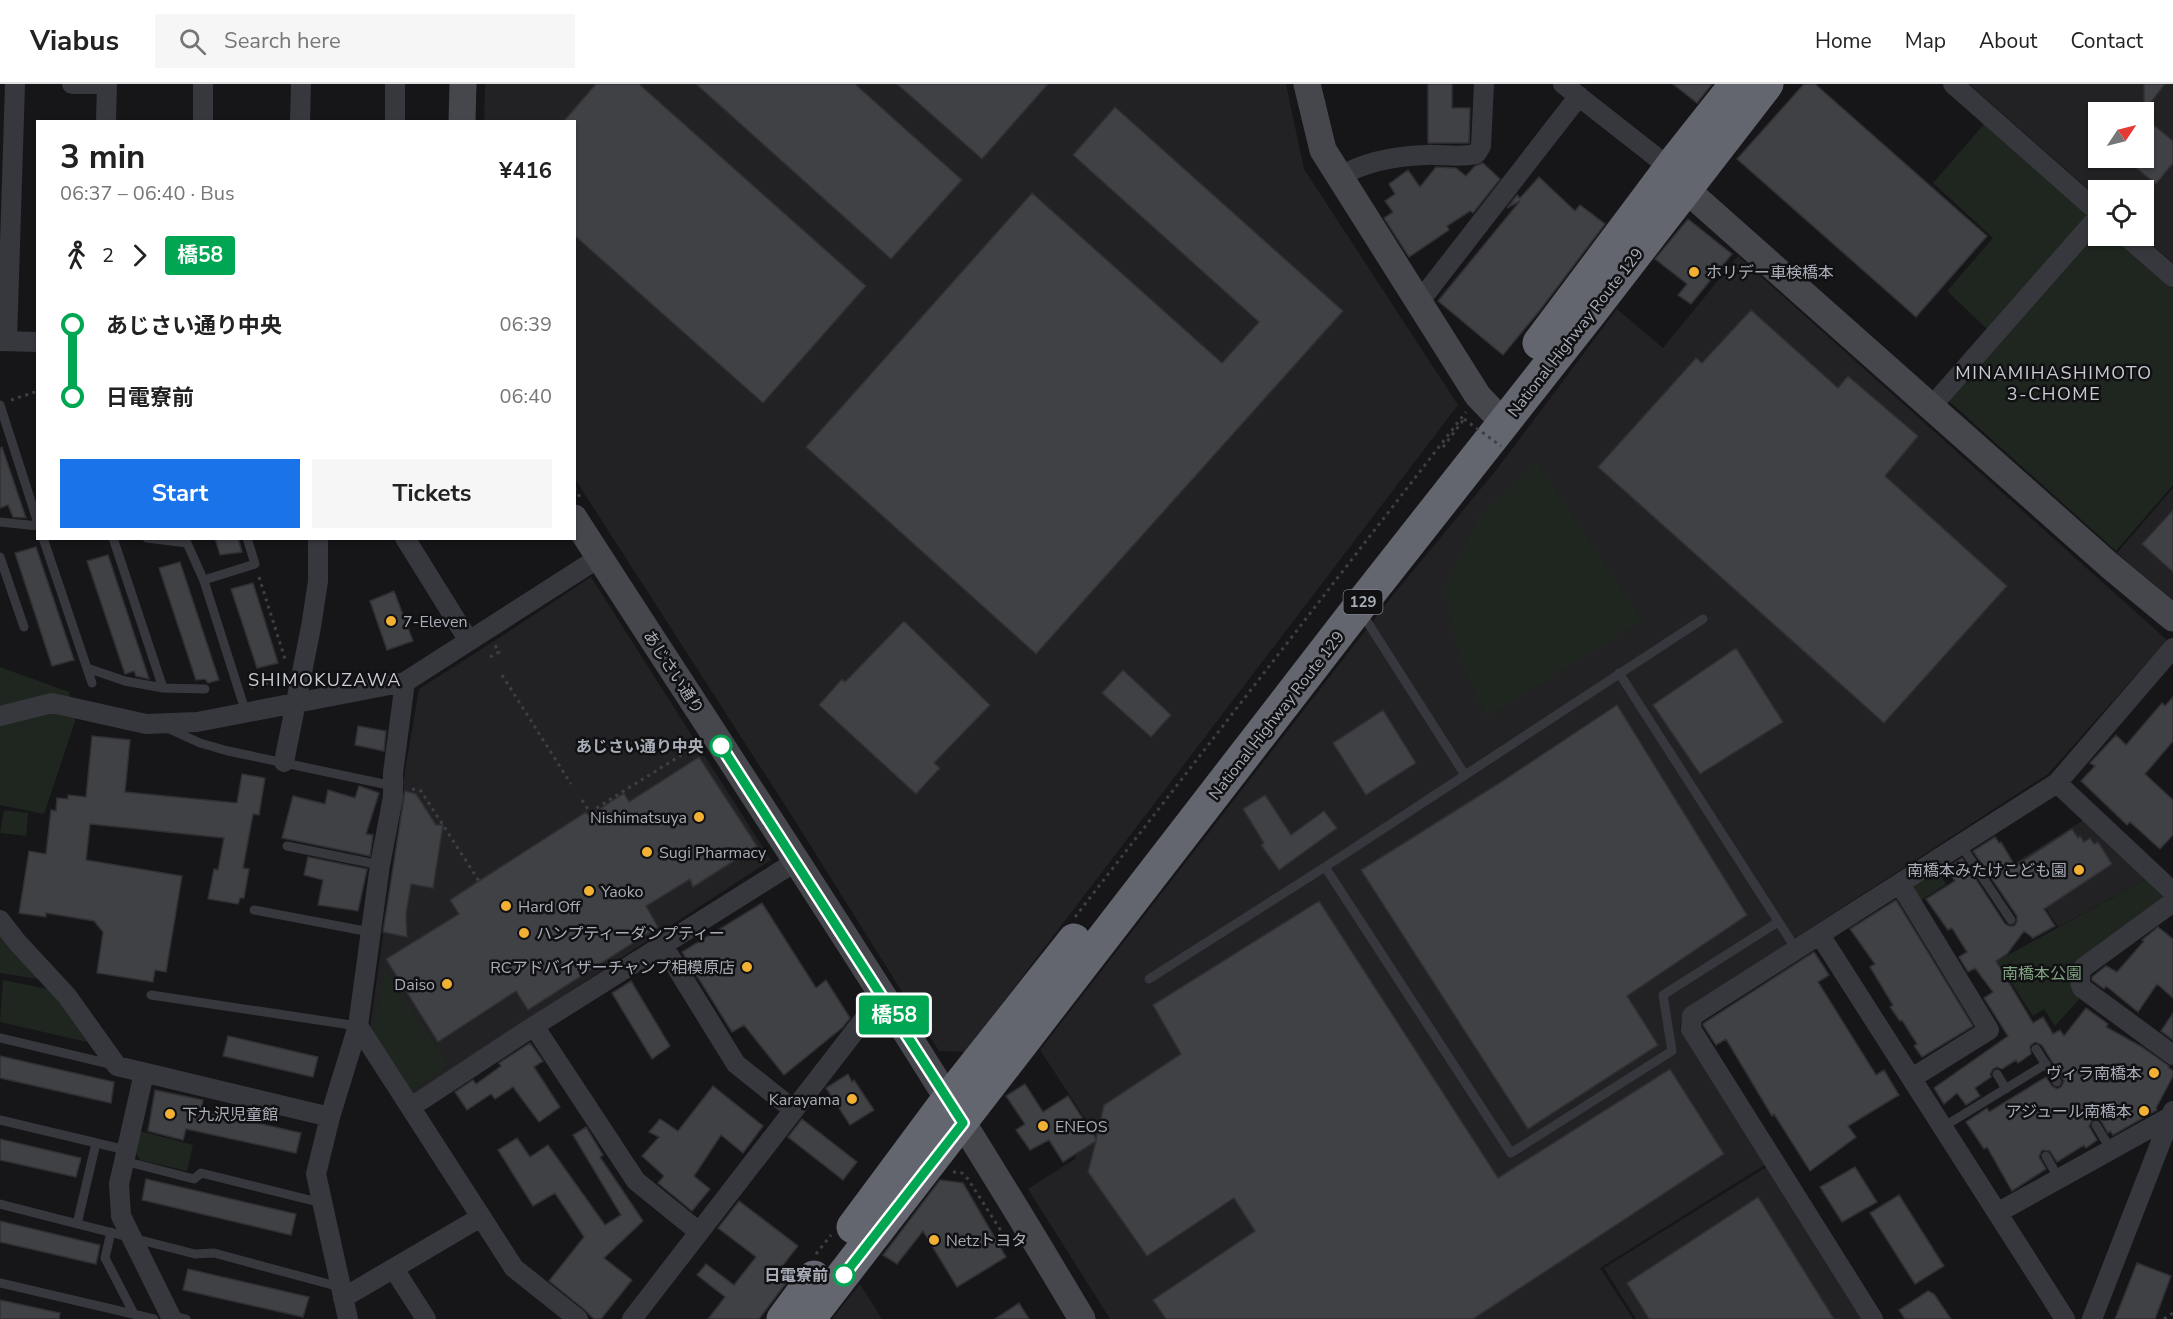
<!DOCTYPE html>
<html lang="en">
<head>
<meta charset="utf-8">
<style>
	:root { --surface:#fff; --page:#f6f6f6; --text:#222; --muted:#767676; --line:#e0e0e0; --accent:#1a73e8 }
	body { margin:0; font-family:"Nunito Sans","Noto Sans JP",sans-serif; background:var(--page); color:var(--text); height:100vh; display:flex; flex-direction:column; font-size:22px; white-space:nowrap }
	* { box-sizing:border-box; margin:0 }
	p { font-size:20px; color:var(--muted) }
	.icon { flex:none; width:33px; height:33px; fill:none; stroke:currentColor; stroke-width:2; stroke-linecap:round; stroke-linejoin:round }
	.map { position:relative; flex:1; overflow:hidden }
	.details { position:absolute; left:36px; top:36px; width:540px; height:420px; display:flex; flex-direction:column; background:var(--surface); border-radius:0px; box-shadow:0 2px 4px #0004 }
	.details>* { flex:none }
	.badge { padding:0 12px; border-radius:4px; font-size:21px; line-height:39px }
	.needle { width:39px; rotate:55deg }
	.controls { position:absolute; left:2088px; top:18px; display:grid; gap:12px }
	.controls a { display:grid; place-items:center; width:66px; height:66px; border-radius:0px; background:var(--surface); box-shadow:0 2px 4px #0004; font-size:30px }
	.map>.badge { position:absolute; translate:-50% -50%; box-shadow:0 0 0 3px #fff }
	.legs { display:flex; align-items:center; gap:9px; height:66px; padding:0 24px; font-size:20px }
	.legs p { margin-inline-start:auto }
	.summary { display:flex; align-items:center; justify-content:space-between; height:102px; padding:0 24px }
	h1 { font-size:33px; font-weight:700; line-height:45px }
	.primary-button { display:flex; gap:12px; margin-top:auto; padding:12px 24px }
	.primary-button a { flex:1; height:69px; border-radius:0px; background:var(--accent); color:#fff; font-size:24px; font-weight:700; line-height:69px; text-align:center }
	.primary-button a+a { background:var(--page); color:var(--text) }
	ul { padding:0 24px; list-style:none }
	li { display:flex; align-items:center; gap:21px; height:72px; font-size:22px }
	li i { display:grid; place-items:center; width:9px; height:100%; margin:0 8px; background:currentColor }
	li i::after { content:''; width:15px; height:15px; margin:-8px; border:4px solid; border-radius:50%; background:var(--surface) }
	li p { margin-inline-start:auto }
	li:first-child i { background:linear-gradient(#0000 50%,currentColor 0) }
	li:last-child i { background:linear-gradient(currentColor 50%,#0000 0) }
	header { display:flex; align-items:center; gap:36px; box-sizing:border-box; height:84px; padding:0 30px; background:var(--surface); border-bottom:2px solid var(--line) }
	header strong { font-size:28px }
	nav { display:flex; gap:33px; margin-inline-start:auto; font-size:21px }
	.search { width:420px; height:54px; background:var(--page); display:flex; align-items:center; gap:15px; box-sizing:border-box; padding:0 21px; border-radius:0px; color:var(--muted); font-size:22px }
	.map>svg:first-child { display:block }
	.built { fill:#222225; fill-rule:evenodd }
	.green { fill:#1e261f }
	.building { fill:#404145; stroke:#303034; stroke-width:1.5 }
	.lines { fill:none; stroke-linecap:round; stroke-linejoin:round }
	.path { stroke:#3d3f44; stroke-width:3; stroke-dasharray:3 4.5; stroke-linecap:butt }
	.lane { stroke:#37383d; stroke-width:9 }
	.street { stroke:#37383d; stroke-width:20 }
	.secondary { stroke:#45474d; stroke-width:27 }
	.highway { stroke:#63666e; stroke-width:33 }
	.path-bridge { stroke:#3d3f44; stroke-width:3; stroke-dasharray:3 4.5; stroke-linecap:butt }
	.line-1-casing { stroke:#fff; stroke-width:14 }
	.line-1 { stroke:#00a651; stroke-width:9 }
	.poi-dot { fill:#f2b134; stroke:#111113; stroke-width:2 }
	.stop-1-dot { fill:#fff; stroke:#00a651; stroke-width:3 }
	.labels { text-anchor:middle; stroke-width:5; stroke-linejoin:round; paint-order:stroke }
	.shield { fill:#111113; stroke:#7b7e86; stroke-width:1.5 }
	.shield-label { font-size:15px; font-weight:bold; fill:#a8adb8 }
	.poi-label { font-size:16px; fill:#a8adb8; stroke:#111113; text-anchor:start }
	.street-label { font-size:16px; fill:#a8adb8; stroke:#111113 }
	.stop-label { font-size:16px; font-weight:bold; fill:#a8adb8; stroke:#111113; text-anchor:end }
	.park-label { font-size:16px; fill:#7fa381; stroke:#111113 }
	.neighbourhood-label { font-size:18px; letter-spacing:1.5px; fill:#c9ccd4; stroke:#111113 }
</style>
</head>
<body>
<header>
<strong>Viabus</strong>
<div class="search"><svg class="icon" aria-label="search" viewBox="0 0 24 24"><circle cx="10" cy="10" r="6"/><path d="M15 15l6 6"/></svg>Search here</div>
<nav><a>Home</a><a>Map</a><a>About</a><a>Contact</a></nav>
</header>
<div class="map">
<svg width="2173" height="1235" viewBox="0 0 2173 1235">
	<rect width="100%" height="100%" fill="#161618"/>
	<path class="built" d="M485,0H1286L1304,85L1458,321L965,968L939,967L797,740L575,395L574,38H484Z
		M1969,0H2173V179L2142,152H2144V106H2098V114ZM2098,28H2144V74H2098Z
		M1738,172L2167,556L2048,690L1683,927L1680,943L1766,1080L1600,1184L1633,1235H1110L1028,1105L1075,1075L1086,1036L1040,966L1393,511L1497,385L1617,225L1663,264Z
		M2173,404V517L2117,469Z
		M591,493L771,776L410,1012L369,950L404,706L403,698L419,605L505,550Z
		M2085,735L2146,794L2132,803L2058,843L2016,778Z
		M1768,1082L1864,1235H1636L1604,1184Z
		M860,1200L882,1235H832Z"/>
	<path class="green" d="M1984,40L2089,132L1988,246L1947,207L1993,154L1933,99Z
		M2098,145V152H2112L2173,204V401L2116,467L1950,318L1949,312Z
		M1537,378L1643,536L1486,634L1457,565L1445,505L1479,432Z
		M0,583L69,608L75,637L44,730L0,721Z
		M4,726L28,729L26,752L0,749Z
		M1937,785L1946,800L1918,818L1912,808L1913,800Z
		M2149,792L2168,810L2079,882L2082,912L2055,942L2044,925L2033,932L1997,877L2132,803Z
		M0,848L45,896L0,889Z
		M385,886L449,981L411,1007L372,950Z
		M3,896L52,906L87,958L0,938Z
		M140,1047L193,1061L187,1087L140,1076L135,1068Z"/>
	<path class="building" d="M596,0H639L866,202L763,319L574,151V38H563Z
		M696,0H855L962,96L891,175Z
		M897,0H1048L982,75Z
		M1428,0H1452V24H1470L1469,59H1428Z
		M1673,0H1712L1697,19Z
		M1804,0H1815L1987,152L1916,233L1737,75Z
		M2144,0H2165L2144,27Z
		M1115,23L1343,227L1036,570L806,363L1032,109L1222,279L1259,238L1073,71Z
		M2144,33L2173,57V79L2156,100L2124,74H2144Z
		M1483,79L1500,95L1473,129L1470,127L1447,142L1449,146L1409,173L1384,134L1393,128L1385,117L1395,110L1389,100L1408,86L1420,103L1436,83L1456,84L1466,92L1475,82Z
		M1539,93L1575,127L1580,121L1605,140L1540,226L1503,271L1438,217L1520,117L1507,124L1517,111L1520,114Z
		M1688,135L1732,170L1691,220L1678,211L1687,200L1655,175Z
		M1751,226L1838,304L1848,292L1918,352L1885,392L2007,502L1884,639L1598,383L1696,274L1702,279Z
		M2,363L26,434L13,433L8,421L0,424V364Z
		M2173,426V488L2142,460Z
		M215,454H238L242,468L220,471Z
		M36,463L74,576L52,582L15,469Z
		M108,471L149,595L136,592L134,587L125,590L87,477Z
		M180,478L219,596L208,599L205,595L196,596L159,484Z
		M253,499L278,579L257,584L231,505Z
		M394,507L413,557L387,566L370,517Z
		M904,537L990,621L934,679L940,684L916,710L819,621L842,595L845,598Z
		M1736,564L1783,638L1700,690L1653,621Z
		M1123,586L1171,631L1151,653L1102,609Z
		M2173,613V657L2145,690L2173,716V751L2160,765L2130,738L2127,741L2081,697L2095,682L2090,679L2116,651L2126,661L2162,619L2165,622Z
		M1617,621L1747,831L1627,912L1658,961L1528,1045L1361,786L1501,698Z
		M1383,626L1416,679L1366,711L1333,659Z
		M358,642L386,647L384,667L355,661Z
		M92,652L130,656L125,708L237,719L242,690L265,694L259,731L253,730L243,784L249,785L244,814H240L238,820L208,815L214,785L218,786L224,754L90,740L86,776L182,792L166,888L155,886L153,898L97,889L103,848L94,837L46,829V833L19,829L29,767L46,770L51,726L56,727L57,714L68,715V711L86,713Z
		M699,673L757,762L693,803L690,795L646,822L658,843L528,926L516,907L438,958L386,875L459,830L450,816L479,797L586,728L589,732L624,709L629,718Z
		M359,702L379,709L366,750L373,751L370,772L282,754L293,712L325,720L328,706L355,714Z
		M405,707L416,710L436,741H443L433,804L411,800L406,830L407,853L383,848Z
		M1265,711L1291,751L1324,727L1337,744L1279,786L1261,761L1264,759L1243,725Z
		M2072,745L2078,754L2080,752L2084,758L2090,754L2094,760L2098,758L2112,780L2044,825L2055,842L2033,854L2024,847L2007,870L1996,877L2033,939L2043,933L2053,950L2060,946L2064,952L2086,924L2108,940L2106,943L2142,963L2169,982L2168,983L2173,987V992L2156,1024L2157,1026L2113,1051L2110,1047L2108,1049L2100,1035H2093L2089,1042L2097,1056L2086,1064L2084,1061L2057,1078L2050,1067L2042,1066L2039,1073L2046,1085L2012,1107L1987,1063L1984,1065L1966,1038L1987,1024L1989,1028L2046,993L2052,1002L2057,1005L2061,1003L2064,997L2042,961L2035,958L2030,962L2031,970L2018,979L2016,976L2002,985L1997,983L1993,985L1990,990L1991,993L1975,1004L1980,1012L1966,1021L1957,1009L1944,1020L1934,1004L2008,952L1984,914L1993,908L1975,884L1968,888L1959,873L1967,868L1952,844L1948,846L1926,815L1955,797L1947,784L1962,774L2005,840L2009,842H2014L2017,838V832L1973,767L1995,753L1999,759L2001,758L2015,782Z
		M308,773L367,785L358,827L318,821L323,796L304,791Z
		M1896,816L1973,942L1922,973L1914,962L1917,960L1902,936L1900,937L1890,923L1893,921L1870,883L1875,880L1850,845Z
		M1319,817L1498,1094L1670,985L1724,1070L1473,1235H1166L1153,1216L1255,1147L1234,1114L1147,1172L1088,1088L1096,1057L1063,1078L1049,1056L1030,1066L1016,1046L1025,1040L1006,1012L1025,1000L1043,1028L1068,1012L1096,1055L1104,1021L1181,970L1153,921Z
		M762,819L816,904L826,896L850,934L843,943L784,991L744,941L732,948L682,868Z
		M2158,843L2173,855V914L2157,900L2138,928L2106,902L2104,905L2092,896V893L2106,882L2117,888L2144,857L2142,856Z
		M1814,868L1829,891L1818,898L1876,991L1884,986L1899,1011L1848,1042L1856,1053L1810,1087L1774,1030L1772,1032L1726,955L1716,961L1703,941L1704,939Z
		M631,897L670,962L652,975L612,909Z
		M2173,929V956L2161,947Z
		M228,952L318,973L313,993L223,972Z
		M530,959L543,977L534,983L560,1023L539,1038L513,1003L495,1015L491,1010L467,1026L455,1008L473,996L476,1000L501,982L499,979Z
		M0,972L114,998L111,1019L0,994Z
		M848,990L852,998L854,996L874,1026L850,1041L826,1004Z
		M713,1002L763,1042L743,1069L721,1051L694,1092L710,1105L692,1127L658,1099L664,1092L642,1072L659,1053L649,1048L660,1035L678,1047Z
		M155,1006L203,1016L201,1026L301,1049L296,1069L186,1045L183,1056L148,1047Z
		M802,1035L857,1078L843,1096L788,1053Z
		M586,1043L603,1071L600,1073L643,1137L604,1174L632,1196L601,1235H594L585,1226L549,1197L584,1153L555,1109L533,1122L498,1066L517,1054L530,1073L548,1061L605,1141L621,1131L573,1051Z
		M0,1055L81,1074L76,1093L0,1076Z
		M1855,1083L1877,1118L1842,1138L1820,1103Z
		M146,1095L296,1130L291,1151L142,1116Z
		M940,1096L963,1099L1006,1173L957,1203L923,1147L897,1180L883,1171Z
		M1899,1111L1944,1182L1915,1200L1870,1129Z
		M1758,1113L1834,1235H1649L1627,1199Z
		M739,1117L798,1162L776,1190L786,1199L759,1235H708L725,1213L697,1191L706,1180L734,1201L756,1173L718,1144Z
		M0,1137L100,1161L96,1180L0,1158Z
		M2137,1179L2171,1192L2155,1235H2115Z
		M188,1185L309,1213L303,1233L183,1206Z
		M1928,1207L1934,1210L1951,1235H1905L1899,1226Z
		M0,1216L60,1229L59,1235H0Z
		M1019,1219L1029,1235H995Z"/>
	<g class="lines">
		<path class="path" d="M11,316L38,307
			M1443,363L1464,335
			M574,404L580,413
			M259,493L286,578
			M490,573L499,568L495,561
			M502,591L571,700
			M251,604L282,595
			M412,705L421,707L479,797
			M582,716L597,739
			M590,728L696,662
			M1075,833L1466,328
			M953,1088L962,1089L968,1095L1010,1161
			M816,1170L831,1151
			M2164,1235L2173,1229"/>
		<path class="lane" d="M0,321L38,439
			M0,438L38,442
			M43,454L92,599
			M113,454L163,604
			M147,454L187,459L204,497L246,629
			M0,473L24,543
			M204,496L255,480L247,454
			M1361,528L1465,691
			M87,584L125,597L163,604L205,605
			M1619,589L1796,865
			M165,643L200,659L228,667L393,702
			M1961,761L2011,836
			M287,762L380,781
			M1325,783L1511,1069L1672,967L1663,911L1778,838
			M254,826L370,848
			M1149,895L1325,783L1703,535
			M151,911L358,942
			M0,954L114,981
			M2036,965L2057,998
			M1997,990L2006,1005
			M0,1036L126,1066
			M2096,1041L2111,1066
			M1943,1043L2046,980
			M2046,1072L2059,1095
			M124,1077L194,1095L201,1089L322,1119
			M0,1120L195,1170L214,1169L340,1203
			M77,1140L96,1059
			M111,1148L105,1174L134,1230
			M0,1199L154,1235
			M170,1231L186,1235"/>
		<path class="street" d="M72,0H107
			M1563,0L1670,84
			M1953,0L2098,128
			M106,38L107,0
			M203,38V0
			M300,38L301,0
			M395,38V0
			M1339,93C1364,78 1396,72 1425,71C1441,70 1460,74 1476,70L1481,62L1484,0
			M2126,152L2173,193
			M1419,218L1579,12
			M0,257L38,258
			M7,257L15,0
			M1931,323L2098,133
			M405,454L469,557
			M0,632L52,619L146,640L197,638L405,598L600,473
			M284,678L311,543L318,497V454
			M2057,699L2173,808
			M1900,800L1989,946L1912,994
			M2173,818L2084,883C2079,888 2079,898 2082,904L2173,971
			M0,836L17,858L67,912L117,982L330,1033
			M1820,851L2065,1235
			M662,860L736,980L794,1026
			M358,942L514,1184L578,1235
			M534,942L636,1097L699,1148
			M144,989L119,1100L121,1132L172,1235
			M411,1023L534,942L795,778
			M1997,1129L2170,1033
			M394,1185L426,1235
			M343,1214L481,1133
			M348,1235L316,1090L330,1033L358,942L380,781L393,713V689L405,598
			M632,1235L882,912
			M1873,1235L1691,945L1692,932L2057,699L2173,564
			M2092,1235L2173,1027"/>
		<path class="secondary" d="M1307,0L1323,66L1478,312L1503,338
			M462,38L463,0
			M1675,90L1687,106L1699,117L2109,481L2173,534
			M574,434C745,699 921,963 1082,1235"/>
		<path class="highway" d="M1539,259L1679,72L1736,0
			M853,1143L948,1015L1074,856
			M783,1235L814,1193
			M809,1235L1358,524L1591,228L1767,0"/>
		<path class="path-bridge" d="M1464,335L1501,362"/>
	</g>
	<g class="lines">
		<defs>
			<path id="line-1" d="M721,662L963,1039L844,1191"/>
		</defs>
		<use href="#line-1" class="line-1-casing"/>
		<use href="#line-1" class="line-1"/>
	</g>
	<g class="poi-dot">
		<circle cx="1694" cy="188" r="6"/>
		<circle cx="391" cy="537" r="6"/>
		<circle cx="699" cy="733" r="6"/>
		<circle cx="647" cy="768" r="6"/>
		<circle cx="2079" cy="786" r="6"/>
		<circle cx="589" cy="807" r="6"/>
		<circle cx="506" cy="822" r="6"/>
		<circle cx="524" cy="849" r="6"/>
		<circle cx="747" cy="883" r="6"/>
		<circle cx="447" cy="900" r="6"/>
		<circle cx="2154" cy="989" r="6"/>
		<circle cx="852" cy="1015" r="6"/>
		<circle cx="2144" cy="1027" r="6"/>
		<circle cx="170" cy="1030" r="6"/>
		<circle cx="1043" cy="1042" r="6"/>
		<circle cx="934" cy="1156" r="6"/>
	</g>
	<g class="stop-1-dot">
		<circle cx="721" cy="662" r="10"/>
		<circle cx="844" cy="1191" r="10"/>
	</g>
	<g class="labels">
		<rect class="shield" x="1343.5" y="506" width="39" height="24" rx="4.5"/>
		<g class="shield-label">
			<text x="1363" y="523">129</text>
		</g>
		<g class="poi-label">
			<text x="1706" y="194">ホリデー車検橋本</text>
			<text x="403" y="543">7-Eleven</text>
			<text x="687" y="739" text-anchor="end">Nishimatsuya</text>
			<text x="659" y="774">Sugi Pharmacy</text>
			<text x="2067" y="792" text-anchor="end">南橋本みたけこども園</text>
			<text x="601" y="813">Yaoko</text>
			<text x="518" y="828">Hard Off</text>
			<text x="536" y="855">ハンプティーダンプティー</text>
			<text x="735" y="889" text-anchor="end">RCアドバイザーチャンプ相模原店</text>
			<text x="435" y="906" text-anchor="end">Daiso</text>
			<text x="2142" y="995" text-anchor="end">ヴィラ南橋本</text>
			<text x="840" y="1021" text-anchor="end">Karayama</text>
			<text x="2132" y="1033" text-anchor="end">アジュール南橋本</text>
			<text x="182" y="1036">下九沢児童館</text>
			<text x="1055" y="1048">ENEOS</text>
			<text x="946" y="1162">Netzトヨタ</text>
		</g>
		<g class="street-label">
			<text transform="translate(1575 248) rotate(-52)" y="6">National Highway Route 129</text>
			<text transform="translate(674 588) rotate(57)" y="6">あじさい通り</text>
			<text transform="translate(1276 631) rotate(-52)" y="6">National Highway Route 129</text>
		</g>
		<g class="stop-label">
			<text x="704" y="668">あじさい通り中央</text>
			<text x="828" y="1197">日電寮前</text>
		</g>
		<g class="park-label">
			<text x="2042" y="895">南橋本公園</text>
		</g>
		<g class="neighbourhood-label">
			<text x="2054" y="295">MINAMIHASHIMOTO<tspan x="2054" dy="21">3-CHOME</tspan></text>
			<text x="325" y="602">SHIMOKUZAWA</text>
		</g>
	</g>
</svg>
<div class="controls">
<a><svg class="needle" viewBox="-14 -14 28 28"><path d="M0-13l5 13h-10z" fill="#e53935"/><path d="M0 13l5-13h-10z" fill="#767676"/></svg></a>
<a><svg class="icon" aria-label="locate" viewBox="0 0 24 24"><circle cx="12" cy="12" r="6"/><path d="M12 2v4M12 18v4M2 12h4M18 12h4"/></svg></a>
</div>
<b class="badge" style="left:894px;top:931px;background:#00a651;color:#fff">橋58</b>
<section class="details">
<div class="summary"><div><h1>3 min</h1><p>06:37 – 06:40 · Bus</p></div><b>¥416</b></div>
<div class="legs"><svg class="icon" aria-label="walk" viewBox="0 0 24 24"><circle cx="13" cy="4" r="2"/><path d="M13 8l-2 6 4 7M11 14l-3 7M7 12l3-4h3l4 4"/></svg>2<svg class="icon" aria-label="forward" viewBox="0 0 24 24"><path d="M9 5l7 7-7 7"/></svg><b class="badge" style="background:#00a651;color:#fff">橋58</b></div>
<ul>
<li><i style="color:#00a651"></i><b>あじさい通り中央</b><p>06:39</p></li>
<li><i style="color:#00a651"></i><b>日電寮前</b><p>06:40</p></li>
</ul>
<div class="primary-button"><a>Start</a><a>Tickets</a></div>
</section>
</div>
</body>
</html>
